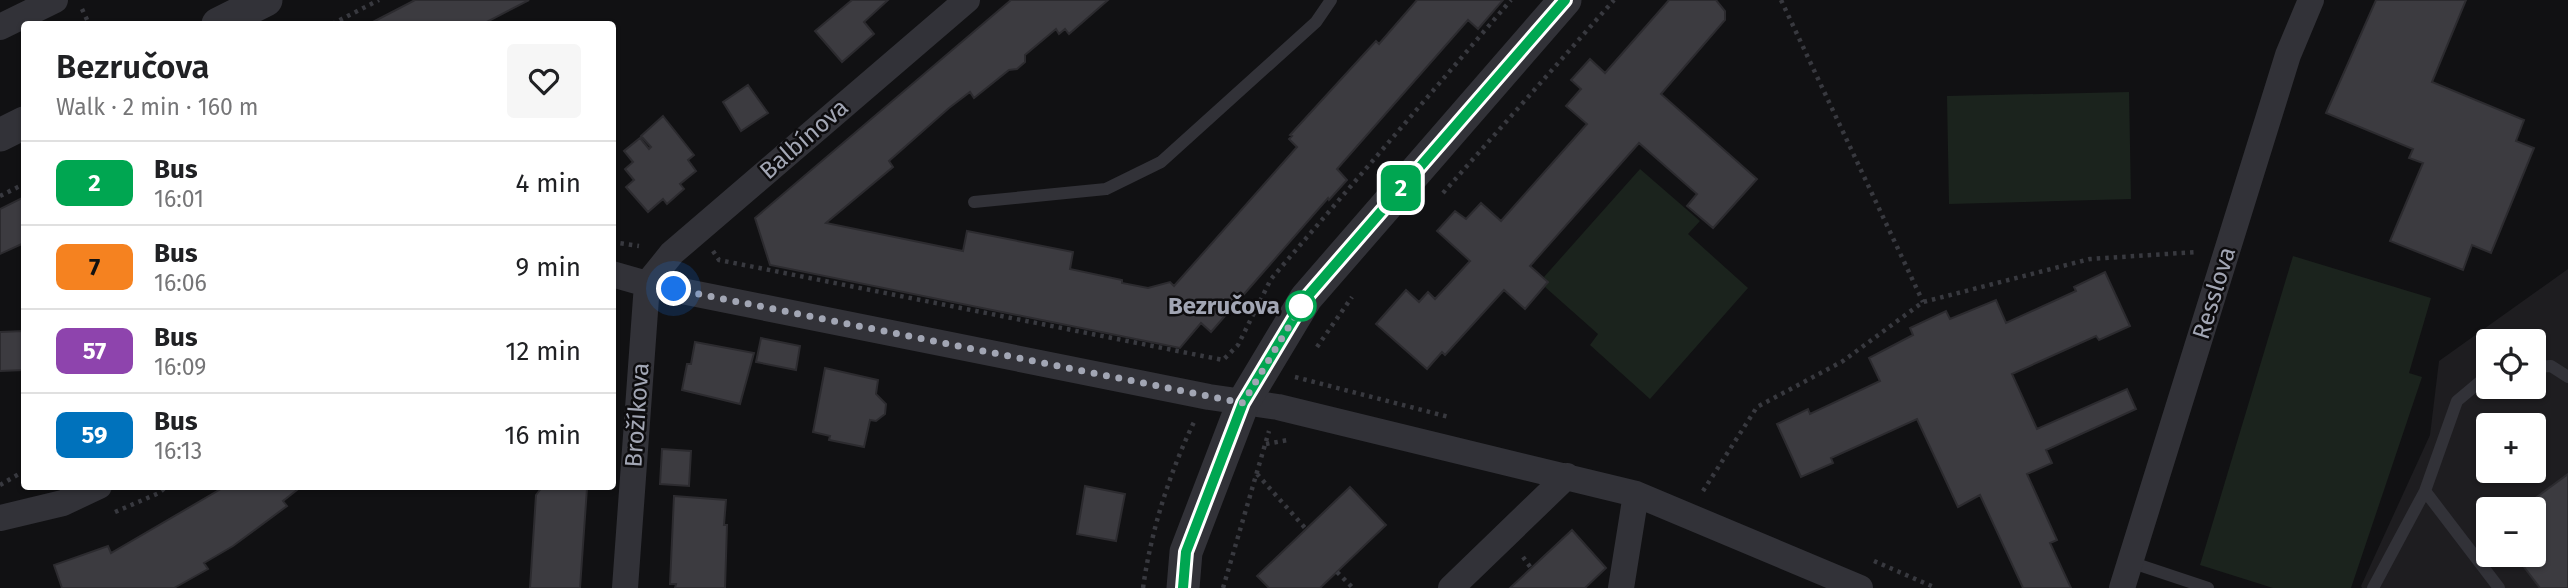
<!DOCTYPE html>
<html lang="en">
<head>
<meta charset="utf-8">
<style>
	:root { --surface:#fff; --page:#f6f6f6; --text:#202124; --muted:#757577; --line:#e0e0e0 }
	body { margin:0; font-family:"Fira Sans",sans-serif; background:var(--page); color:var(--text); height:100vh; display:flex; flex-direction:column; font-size:26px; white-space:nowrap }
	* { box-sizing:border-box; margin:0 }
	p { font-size:23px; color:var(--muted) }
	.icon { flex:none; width:38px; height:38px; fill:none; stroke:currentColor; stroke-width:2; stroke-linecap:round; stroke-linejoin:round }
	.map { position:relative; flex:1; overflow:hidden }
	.sheet { position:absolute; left:21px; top:21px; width:595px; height:469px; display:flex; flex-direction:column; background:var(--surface); border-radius:7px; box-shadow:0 2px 5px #0004 }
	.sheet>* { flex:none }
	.badge { padding:0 14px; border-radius:10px; font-size:24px; line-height:46px }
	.buttons { position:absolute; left:2476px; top:329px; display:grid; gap:14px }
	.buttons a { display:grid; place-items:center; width:70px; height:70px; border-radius:7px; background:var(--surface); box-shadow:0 2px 5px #0004; font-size:35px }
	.you { position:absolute; width:35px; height:35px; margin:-18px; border:5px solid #fff; border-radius:50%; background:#1a73e8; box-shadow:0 0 0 10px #1a73e833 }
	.map>.badge { position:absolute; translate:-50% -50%; box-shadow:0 0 0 4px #fff }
	.round { display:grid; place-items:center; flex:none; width:74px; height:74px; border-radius:7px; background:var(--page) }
	.head { display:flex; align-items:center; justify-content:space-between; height:119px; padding:0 35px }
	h1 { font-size:33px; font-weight:600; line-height:52px }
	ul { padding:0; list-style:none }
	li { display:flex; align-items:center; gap:21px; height:84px; padding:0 35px; border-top:2px solid var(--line) }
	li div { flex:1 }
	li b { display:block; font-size:26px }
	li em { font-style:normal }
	li .badge { min-width:77px; font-weight:700; text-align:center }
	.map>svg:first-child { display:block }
	.built { fill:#1e1d20; fill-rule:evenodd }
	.green { fill:#1b231d }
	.building { fill:#3c3b40; stroke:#2c2b2f; stroke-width:2 }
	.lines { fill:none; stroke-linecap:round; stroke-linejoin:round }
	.path { stroke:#38393f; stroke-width:4.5; stroke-dasharray:3.5 5; stroke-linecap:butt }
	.service { stroke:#323238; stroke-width:12 }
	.minor { stroke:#323238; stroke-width:26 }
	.tertiary { stroke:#323238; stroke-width:33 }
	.line-casing { stroke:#fff; stroke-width:16 }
	.line { stroke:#00a651; stroke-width:10 }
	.walk { stroke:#a2a6b4; stroke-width:7; stroke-dasharray:0 12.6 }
	.stop-dot { fill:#fff; stroke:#00a651; stroke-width:3.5 }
	.labels { text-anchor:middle; stroke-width:5; stroke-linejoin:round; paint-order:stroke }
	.street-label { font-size:24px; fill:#a2a6b4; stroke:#0d0c0e }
	.stop-label { font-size:24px; font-weight:bold; fill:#a2a6b4; stroke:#0d0c0e; text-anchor:end }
</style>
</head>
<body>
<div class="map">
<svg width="2568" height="588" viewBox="0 0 2568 588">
	<rect width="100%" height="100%" fill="#111113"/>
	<path class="built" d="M2568,269V588H2362L2361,586L2430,435L2439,361ZM2488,341H2534V387H2488ZM2488,425H2534V471H2488ZM2488,509H2534V555H2488Z"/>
	<path class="green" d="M2129,92L2131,199L1949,204L1947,96Z
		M1640,169L1700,221L1688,234L1748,288L1650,399L1590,345L1598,334L1545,287L1548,282L1544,277Z
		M2293,256L2431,298L2409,373L2422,377L2351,588H2273L2200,565Z"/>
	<path class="building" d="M415,0H529L483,24H369Z
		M852,0H888L864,22L874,34L842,62L815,31Z
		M1011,0H1108L1069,34L1065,29L1059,34L1056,29L1025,55V62L1017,69L1009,70L974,98L970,92L949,108L889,161L893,167L826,223L963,251L967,231L1073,252L1070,269L1122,280V283L1148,288L1170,282L1174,286L1297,147L1289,139L1292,136L1290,135L1376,41L1379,44L1417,0H1503L1478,29L1468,20L1337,169L1347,180L1329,200L1328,198L1211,332L1201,323L1180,348L770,265L755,218Z
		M1669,0H1716L1725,11V20L1661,94L1757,179L1713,228L1687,206L1697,194L1639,143L1530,266L1548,282L1525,309L1504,290L1445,355L1442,352L1427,369L1376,324L1406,290L1419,302L1428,292L1435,299L1470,261L1437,231L1455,211L1466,219L1481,203L1501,221L1587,124L1566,106L1581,89L1571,80L1590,59L1605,73Z
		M2376,0H2466L2432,82L2524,120L2516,141L2534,148L2491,253L2472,245L2463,270L2390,241L2423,163L2409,158L2413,149L2326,113Z
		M748,85L768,113L741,131L723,102Z
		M663,116L694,155L688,160L696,171L680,184L684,189L667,204L663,199L648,212L626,187L634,180L625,169L633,162L624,151L640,138L649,149L651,147L641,136Z
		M24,197V243L0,254V209Z
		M2105,272L2130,326L2099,340L2096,336L2012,374L2037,429L2127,389L2136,409L2046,450L2052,463L2027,474L2057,540L2050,543L2071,588H2023L1980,495L1958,507L1917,419L1831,458L1833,463L1801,477L1777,424L1808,409L1810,414L1880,381L1869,358L1913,335L1910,328L1946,311L1950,319L1996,300L2006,323L2076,291L2074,287Z
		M24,331V370L0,371V332Z
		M761,338L800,346L796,370L756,362Z
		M695,342L754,353L740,404L682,390L687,364H691Z
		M825,368L878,380L876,394L886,404L885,414L876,421L870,420L864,447L829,440L830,436L813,432Z
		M662,449L691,451L689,486L660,484Z
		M2568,474V588H2540L2515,555H2534V499Z
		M226,486H302L283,501L287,506L233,546L204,563L208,569L174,588H62L54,565L108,546L111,553Z
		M543,486L587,488L580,588H530L536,495Z
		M1085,486L1125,494L1116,541L1077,534Z
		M1350,487L1386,525L1320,588H1269L1257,576Z
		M674,496L726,500L724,525H727L725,588H675L676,584H670Z
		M1572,530L1606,568L1585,588H1510Z"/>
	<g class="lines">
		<path class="path" d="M1781,0L1923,302
			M82,9L89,24
			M332,24L379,0
			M1443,193L1614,0
			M0,196L24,184
			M612,242L639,246
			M713,251L719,260L1223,360L1238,345L1271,279L1511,0
			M1317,347L1352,297
			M1295,377L1449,417
			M1266,444L1288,440
			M1257,474L1306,529
			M0,485L24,471
			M1703,491L1757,407L1843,361L1923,302L2090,259L2197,252
			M115,512L159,493L167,486
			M1523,557L1531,568
			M1874,561L1936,588
			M1337,572L1353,588
			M1143,588C1151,531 1169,474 1194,422
			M1223,588L1269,431"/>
		<path class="service" d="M974,202L1106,189L1161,162L1316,22L1331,0
			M2534,367L2551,366L2568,377
			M2425,491L2499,588
			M2130,562L2208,588
			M2373,588L2425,491L2457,401L2488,375"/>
		<path class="minor" d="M0,27L55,0
			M612,274L647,284L1209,397L1278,407L1636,494L1860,588
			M647,284L672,253L967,0
			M0,518L63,503L99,486
			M625,588L647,284
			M1451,588L1567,476
			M1621,588L1636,494
			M2122,588L2288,55L2311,0"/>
		<path class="tertiary" d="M218,24L266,0
			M0,135L24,123
			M1183,588L1186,552L1243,403L1306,298L1565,0"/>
	</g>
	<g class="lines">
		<defs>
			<path id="line" d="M1183,588L1186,552L1243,403L1306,298L1565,0"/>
		</defs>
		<use href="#line" class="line-casing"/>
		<use href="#line" class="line"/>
		<path class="walk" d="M674,289L1243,403L1306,298L1301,306"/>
	</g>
	<circle class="stop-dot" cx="1301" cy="306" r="14"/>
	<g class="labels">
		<g class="street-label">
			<text transform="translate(804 139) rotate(-41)" y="8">Balbínova</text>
			<text transform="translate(2214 293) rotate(-73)" y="8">Resslova</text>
			<text transform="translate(637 415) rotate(-86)" y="8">Brožíkova</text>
		</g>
		<g class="stop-label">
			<text x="1280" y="314">Bezručova</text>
		</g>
	</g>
</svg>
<div class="buttons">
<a><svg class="icon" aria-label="locate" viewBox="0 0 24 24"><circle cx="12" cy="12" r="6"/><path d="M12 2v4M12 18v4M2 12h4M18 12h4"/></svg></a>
<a>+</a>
<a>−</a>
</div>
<div class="you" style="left:674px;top:289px"></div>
<b class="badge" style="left:1401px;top:188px;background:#00a651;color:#fff">2</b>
<section class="sheet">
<div class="head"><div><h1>Bezručova</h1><p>Walk · 2 min · 160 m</p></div><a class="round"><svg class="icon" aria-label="heart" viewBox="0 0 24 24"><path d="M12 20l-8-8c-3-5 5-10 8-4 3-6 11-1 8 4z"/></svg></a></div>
<ul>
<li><span class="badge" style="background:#00a651;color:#fff">2</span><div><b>Bus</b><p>16:01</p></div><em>4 min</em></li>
<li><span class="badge" style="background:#f58220;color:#111">7</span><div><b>Bus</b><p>16:06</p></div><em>9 min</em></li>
<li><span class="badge" style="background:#8e44ad;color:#fff">57</span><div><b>Bus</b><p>16:09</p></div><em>12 min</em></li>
<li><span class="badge" style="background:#0072bc;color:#fff">59</span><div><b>Bus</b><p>16:13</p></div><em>16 min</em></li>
</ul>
</section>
</div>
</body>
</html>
